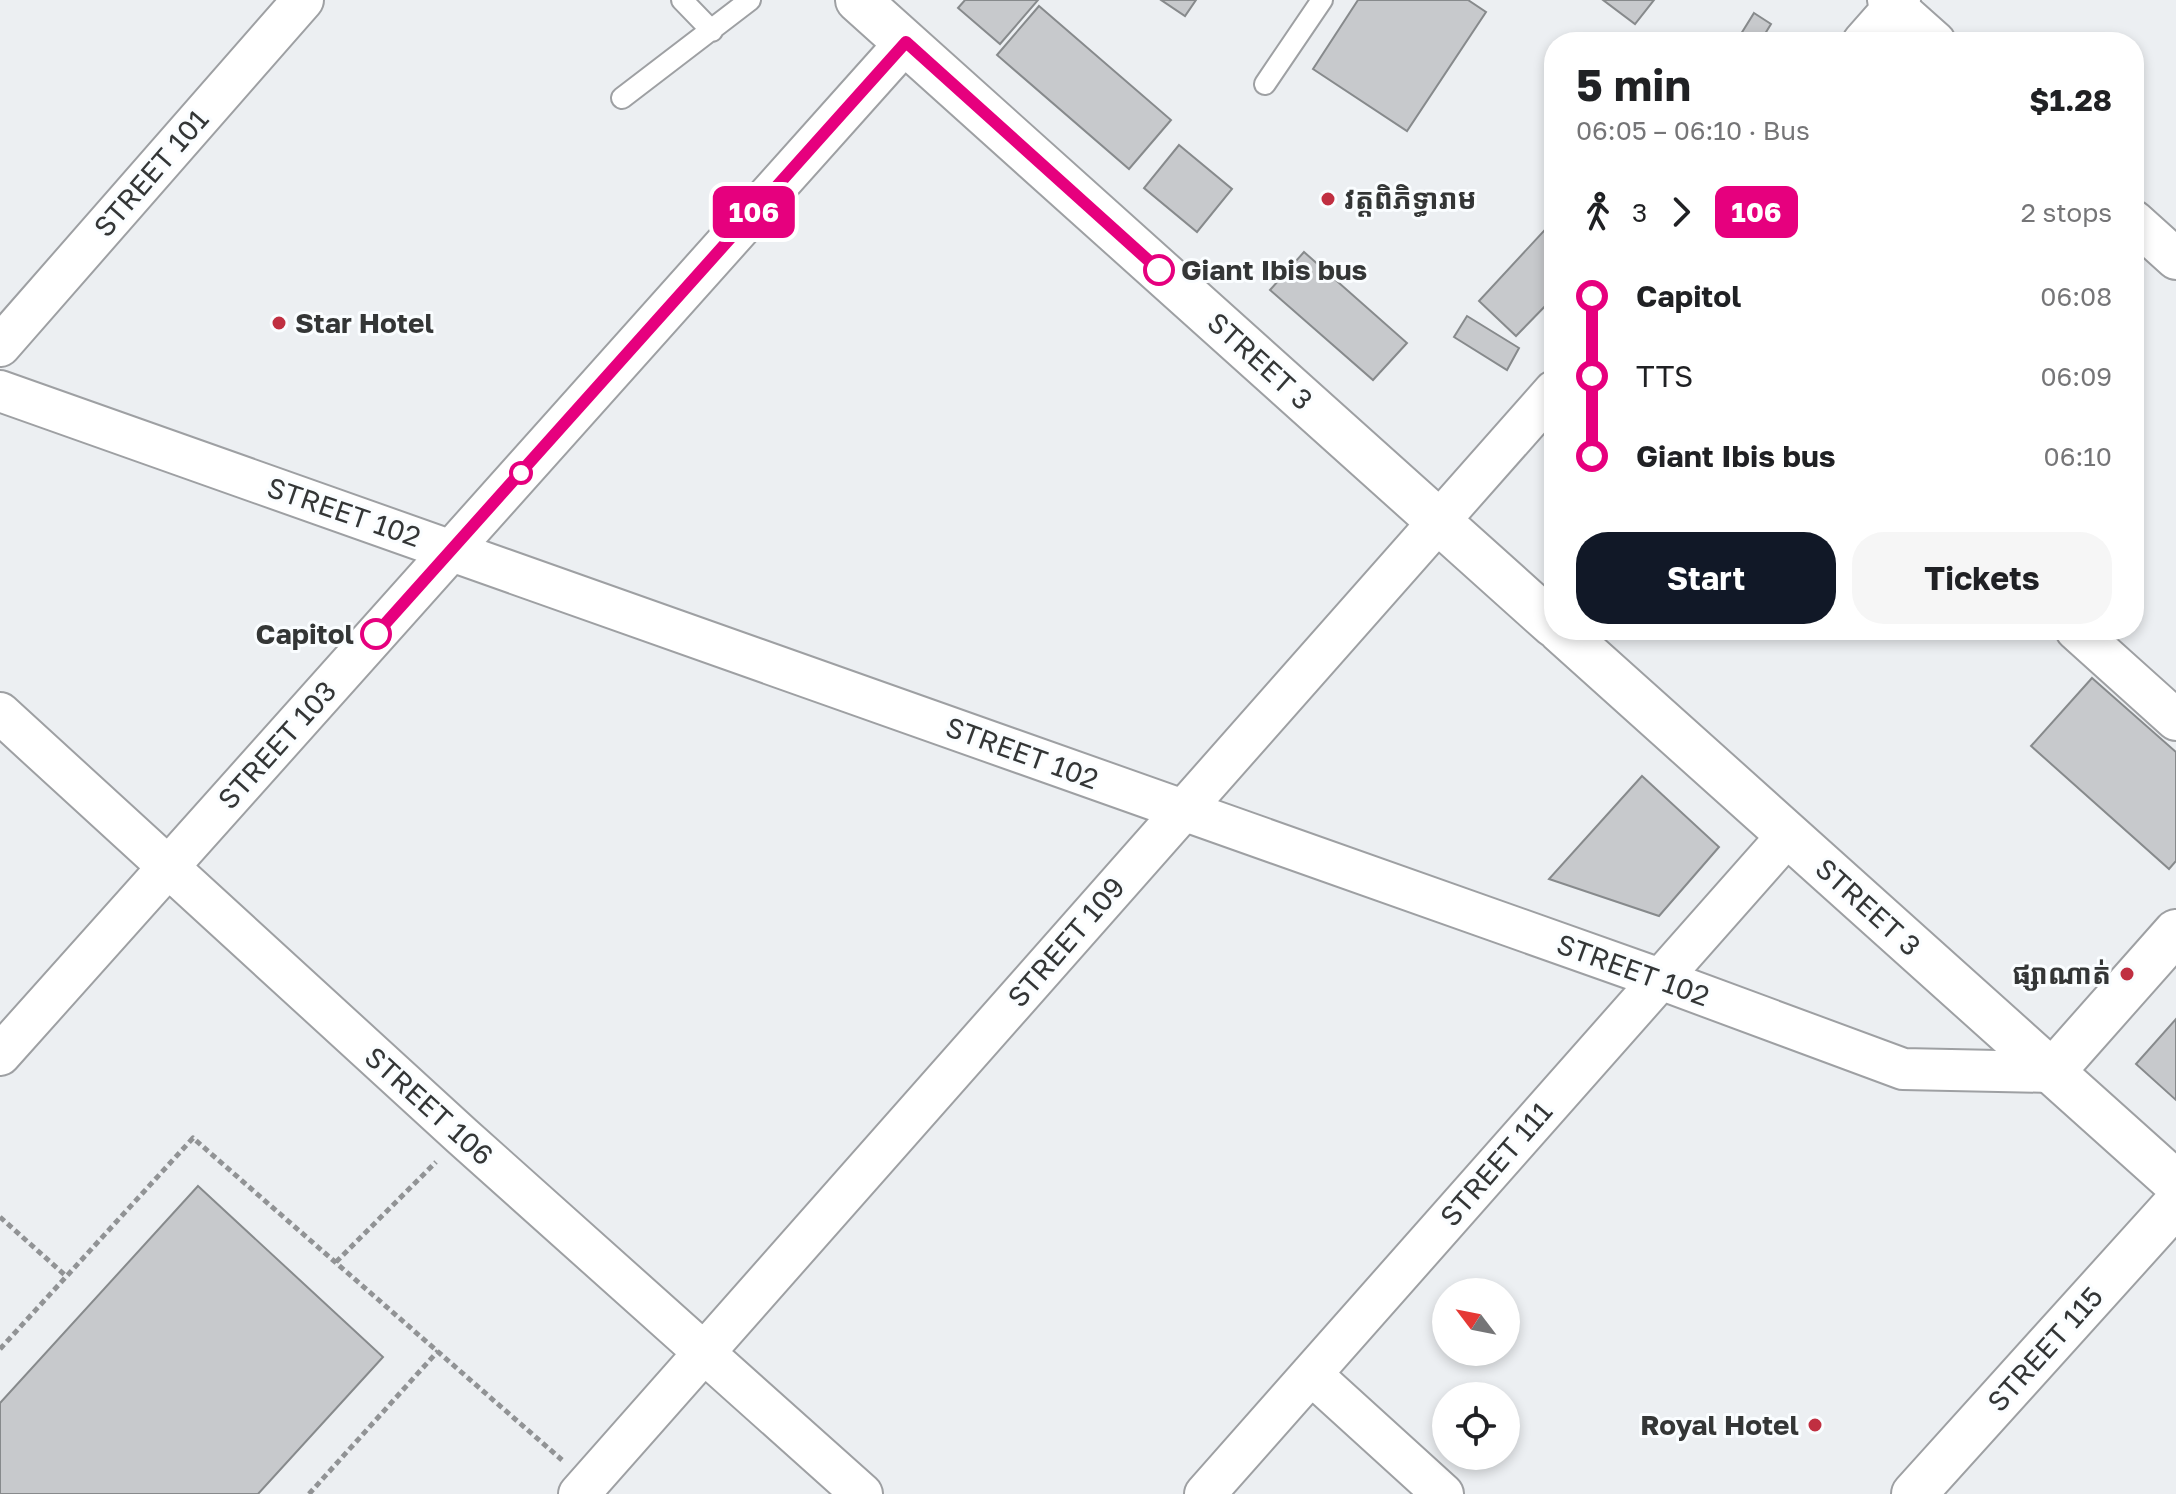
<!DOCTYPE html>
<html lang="en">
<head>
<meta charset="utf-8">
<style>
	:root { --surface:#fff; --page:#f6f6f6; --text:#202124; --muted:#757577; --accent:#111827 }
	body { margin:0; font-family:"Golos Text","Noto Sans Khmer",sans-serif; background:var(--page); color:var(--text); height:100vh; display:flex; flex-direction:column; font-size:30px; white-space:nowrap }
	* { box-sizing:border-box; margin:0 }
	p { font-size:26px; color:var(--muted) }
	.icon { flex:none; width:44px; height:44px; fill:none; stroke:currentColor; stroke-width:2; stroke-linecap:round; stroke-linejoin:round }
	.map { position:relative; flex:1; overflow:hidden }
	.details { position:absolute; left:1544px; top:32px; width:600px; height:608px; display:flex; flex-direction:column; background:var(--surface); border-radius:32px; box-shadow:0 4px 12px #0003 }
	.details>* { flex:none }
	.badge { padding:0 16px; border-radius:12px; font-size:28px; line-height:52px }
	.needle { width:52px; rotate:302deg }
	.fabs { position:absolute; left:1432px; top:1278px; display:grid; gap:16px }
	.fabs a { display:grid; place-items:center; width:88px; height:88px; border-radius:50%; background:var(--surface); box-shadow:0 4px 12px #0003; font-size:40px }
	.map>.badge { position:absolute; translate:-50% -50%; box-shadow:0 0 0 4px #fff }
	.legs { display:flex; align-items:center; gap:12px; height:88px; padding:0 32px; font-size:26px }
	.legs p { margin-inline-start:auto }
	.summary { display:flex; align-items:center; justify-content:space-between; height:136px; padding:0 32px }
	h1 { font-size:44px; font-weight:700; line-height:60px }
	.action { display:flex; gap:16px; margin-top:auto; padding:16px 32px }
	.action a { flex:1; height:92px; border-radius:32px; background:var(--accent); color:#fff; font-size:32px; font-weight:700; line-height:92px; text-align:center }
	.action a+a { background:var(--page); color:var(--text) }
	ul { padding:0 32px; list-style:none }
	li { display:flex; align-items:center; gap:28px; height:80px; font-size:30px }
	li i { display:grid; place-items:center; width:12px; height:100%; margin:0 10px; background:currentColor }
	li i::after { content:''; width:20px; height:20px; margin:-10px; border:6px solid; border-radius:50%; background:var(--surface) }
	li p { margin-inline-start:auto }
	li:first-child i { background:linear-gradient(#0000 50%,currentColor 0) }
	li:last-child i { background:linear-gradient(currentColor 50%,#0000 0) }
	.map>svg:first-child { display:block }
	.building { fill:#c7c9cc; stroke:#878a8c; stroke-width:2 }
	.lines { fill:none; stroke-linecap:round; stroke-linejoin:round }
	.lane-casing { stroke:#9ea0a3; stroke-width:24 }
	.street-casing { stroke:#9ea0a3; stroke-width:44 }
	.secondary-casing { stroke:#9ea0a3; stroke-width:48 }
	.path { stroke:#919395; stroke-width:5; stroke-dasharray:6 4; stroke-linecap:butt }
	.lane { stroke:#fff; stroke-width:20 }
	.street { stroke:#fff; stroke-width:40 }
	.secondary { stroke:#fff; stroke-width:44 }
	.line-1-casing { stroke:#fff; stroke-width:18 }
	.line-1 { stroke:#e6007e; stroke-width:12 }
	.poi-dot { fill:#c02f41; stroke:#fafdff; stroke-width:3 }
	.stop-1-dot { fill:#fff; stroke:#e6007e; stroke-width:4 }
	.labels { text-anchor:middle; stroke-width:6; stroke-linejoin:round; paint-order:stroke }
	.street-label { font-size:28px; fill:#343636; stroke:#fafdff }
	.poi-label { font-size:28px; font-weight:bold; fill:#343636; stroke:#fafdff; text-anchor:start }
	.stop-label { font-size:28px; font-weight:bold; fill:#343636; stroke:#fafdff; text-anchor:start }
</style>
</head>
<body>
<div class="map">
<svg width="2176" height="1494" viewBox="0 0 2176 1494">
	<rect width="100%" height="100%" fill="#eceff2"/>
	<path class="building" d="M965,0H1038L1000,44L958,8Z
		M1161,0H1196L1185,16Z
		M1358,0H1468L1486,12L1407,131L1313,69Z
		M1603,0H1654L1635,24Z
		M1039,6L1171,120L1129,169L997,55Z
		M1754,13L1771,24L1760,42H1736Z
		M1179,145L1232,189L1197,232L1144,188Z
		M1554,220V297L1516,336L1479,301Z
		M1304,252L1407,343L1373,380L1270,290Z
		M1467,316L1519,348L1507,370L1454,337Z
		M2092,678L2176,752V861L2169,869L2031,746Z
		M1642,776L1719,847L1659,916L1549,879Z
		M2176,1019V1100L2136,1064Z
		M198,1186L383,1357L258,1494H0V1403Z"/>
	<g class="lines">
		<defs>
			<path id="lane" d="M682,0L712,31
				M1265,84L1322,0
				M622,98L750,0"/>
			<path id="street" d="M1888,0L1935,42
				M1863,42L1900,0
				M2134,221L2176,259
				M0,346L303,0
				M0,391L1660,979L1903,1069L2052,1072
				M2076,630L2176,720
				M0,713L462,1136L862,1494
				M0,1055L906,42
				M1311,1374L1443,1494
				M579,1494L1554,391
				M1205,1494L1788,835"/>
			<path id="secondary" d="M858,0L1554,625
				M1560,630L2176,1183
				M2052,1072L2176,932
				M1914,1494L2176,1204"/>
		</defs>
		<use href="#lane" class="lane-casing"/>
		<use href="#street" class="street-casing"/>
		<use href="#secondary" class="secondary-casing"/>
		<path class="path" d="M0,1217L66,1276
			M336,1262L436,1162
			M0,1349L193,1138L562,1460
			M309,1494L438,1351"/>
		<use href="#lane" class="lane"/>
		<use href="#street" class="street"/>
		<use href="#secondary" class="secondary"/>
	</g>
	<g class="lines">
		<defs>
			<path id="line-1" d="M376,634L906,42L1159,270"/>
		</defs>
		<use href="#line-1" class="line-1-casing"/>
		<use href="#line-1" class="line-1"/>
	</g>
	<g class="poi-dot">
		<circle cx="1328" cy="199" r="8"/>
		<circle cx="279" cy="323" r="8"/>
		<circle cx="2127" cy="974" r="8"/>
		<circle cx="1815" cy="1425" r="8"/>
	</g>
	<g class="stop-1-dot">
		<circle cx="1159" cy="270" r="14"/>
		<circle cx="521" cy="473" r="10"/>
		<circle cx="376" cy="634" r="14"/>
	</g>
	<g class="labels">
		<g class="street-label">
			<text transform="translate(151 173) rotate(-49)" y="10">STREET 101</text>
			<text transform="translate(1260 361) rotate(42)" y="10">STREET 3</text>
			<text transform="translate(344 512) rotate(19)" y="10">STREET 102</text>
			<text transform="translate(277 745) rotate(-48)" y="10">STREET 103</text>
			<text transform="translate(1022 753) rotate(20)" y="10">STREET 102</text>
			<text transform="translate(1868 907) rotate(42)" y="10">STREET 3</text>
			<text transform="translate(1066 942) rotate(-49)" y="10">STREET 109</text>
			<text transform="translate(1633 970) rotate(20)" y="10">STREET 102</text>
			<text transform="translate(429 1106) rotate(42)" y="10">STREET 106</text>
			<text transform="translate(1496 1164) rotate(-49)" y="10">STREET 111</text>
			<text transform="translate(2045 1349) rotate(-48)" y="10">STREET 115</text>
		</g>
		<g class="poi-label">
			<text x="1344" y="209">វត្តពិភិទ្ធារាម</text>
			<text x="295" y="333">Star Hotel</text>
			<text x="2111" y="984" text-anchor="end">ផ្សាណាត់</text>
			<text x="1799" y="1435" text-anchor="end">Royal Hotel</text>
		</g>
		<g class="stop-label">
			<text x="1181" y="280">Giant Ibis bus</text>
			<text x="354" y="644" text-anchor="end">Capitol</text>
		</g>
	</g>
</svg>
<div class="fabs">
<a><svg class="needle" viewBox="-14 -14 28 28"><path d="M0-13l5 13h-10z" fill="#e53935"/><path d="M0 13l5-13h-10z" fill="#757577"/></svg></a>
<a><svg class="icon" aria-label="locate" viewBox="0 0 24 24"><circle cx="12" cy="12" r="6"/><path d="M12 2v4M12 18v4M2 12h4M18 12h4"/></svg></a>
</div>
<b class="badge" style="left:754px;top:212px;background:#e6007e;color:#fff">106</b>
<section class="details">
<div class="summary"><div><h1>5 min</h1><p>06:05 – 06:10 · Bus</p></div><b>$1.28</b></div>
<div class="legs"><svg class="icon" aria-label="walk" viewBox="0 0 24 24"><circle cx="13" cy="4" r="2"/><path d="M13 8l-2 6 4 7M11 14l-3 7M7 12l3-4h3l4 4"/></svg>3<svg class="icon" aria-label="forward" viewBox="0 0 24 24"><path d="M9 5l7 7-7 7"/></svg><b class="badge" style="background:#e6007e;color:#fff">106</b><p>2 stops</p></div>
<ul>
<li><i style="color:#e6007e"></i><b>Capitol</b><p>06:08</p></li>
<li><i style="color:#e6007e"></i><span>TTS</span><p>06:09</p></li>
<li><i style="color:#e6007e"></i><b>Giant Ibis bus</b><p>06:10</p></li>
</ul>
<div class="action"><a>Start</a><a>Tickets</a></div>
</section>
</div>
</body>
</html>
